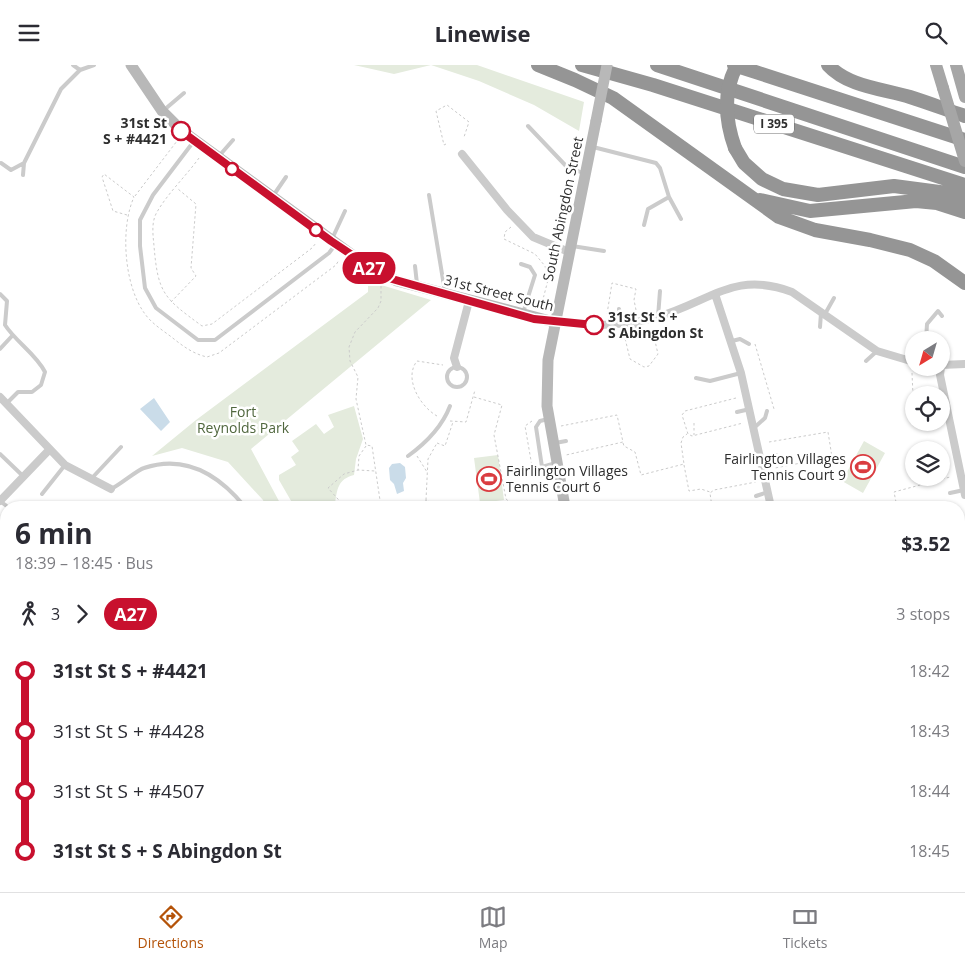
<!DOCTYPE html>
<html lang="en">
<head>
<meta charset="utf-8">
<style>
	:root { --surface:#fff; --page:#f7f7f7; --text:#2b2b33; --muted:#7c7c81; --line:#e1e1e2; --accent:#b45309 }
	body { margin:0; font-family:"Open Sans",sans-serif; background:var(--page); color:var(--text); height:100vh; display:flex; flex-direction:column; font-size:19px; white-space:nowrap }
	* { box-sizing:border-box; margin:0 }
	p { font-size:16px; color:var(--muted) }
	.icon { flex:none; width:28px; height:28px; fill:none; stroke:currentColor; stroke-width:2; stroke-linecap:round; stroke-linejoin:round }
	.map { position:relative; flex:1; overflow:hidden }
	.side { position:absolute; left:0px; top:436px; width:965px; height:391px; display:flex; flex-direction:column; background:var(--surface); border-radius:20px 20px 0 0; box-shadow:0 1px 4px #0004 }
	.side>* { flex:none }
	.badge { padding:0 10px; border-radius:16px; font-size:18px; line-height:32px }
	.needle { width:32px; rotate:217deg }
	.controls { position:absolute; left:905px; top:266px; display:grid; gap:10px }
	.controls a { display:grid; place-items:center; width:45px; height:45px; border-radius:50%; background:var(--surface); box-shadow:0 1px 4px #0004; font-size:25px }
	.map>.badge { position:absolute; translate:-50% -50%; box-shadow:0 0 0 2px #fff }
	.legs { display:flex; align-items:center; gap:8px; height:55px; padding:0 15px; font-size:16px }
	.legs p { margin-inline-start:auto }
	.headline { display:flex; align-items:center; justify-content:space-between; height:85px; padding:0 15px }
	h1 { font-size:28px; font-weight:700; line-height:38px }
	ul { padding:0 15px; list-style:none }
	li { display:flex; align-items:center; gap:18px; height:60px; font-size:19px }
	li i { display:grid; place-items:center; width:8px; height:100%; margin:0 6px; background:currentColor }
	li i::after { content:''; width:12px; height:12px; margin:-6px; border:4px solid; border-radius:50%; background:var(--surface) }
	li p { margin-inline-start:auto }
	li:first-child i { background:linear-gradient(#0000 50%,currentColor 0) }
	li:last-child i { background:linear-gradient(currentColor 50%,#0000 0) }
	header { display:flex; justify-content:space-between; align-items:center; height:65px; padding:0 15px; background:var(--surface); font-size:22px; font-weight:700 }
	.tab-bar { display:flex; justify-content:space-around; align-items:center; height:70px; border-top:1px solid var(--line); background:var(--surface); font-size:14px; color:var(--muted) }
	.tab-bar a { display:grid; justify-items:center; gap:2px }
	.tab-bar .selected { color:var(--accent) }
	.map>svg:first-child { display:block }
	.green { fill:#e4ebdd }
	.water { fill:#cadce9 }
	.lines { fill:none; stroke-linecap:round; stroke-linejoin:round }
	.path { stroke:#cbcbcb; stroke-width:1; stroke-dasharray:2.5 2.5; stroke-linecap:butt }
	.lane { stroke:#cbcbcb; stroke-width:4 }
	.street { stroke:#cbcbcb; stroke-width:8 }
	.secondary { stroke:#b8b8b8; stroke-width:11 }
	.primary { stroke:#a6a6a6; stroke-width:12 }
	.highway { stroke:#959595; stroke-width:14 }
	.secondary-bridge { stroke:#b8b8b8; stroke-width:11 }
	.primary-bridge { stroke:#a6a6a6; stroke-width:12 }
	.highway-bridge { stroke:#959595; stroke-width:14 }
	.line-1-casing { stroke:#fff; stroke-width:11 }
	.line-1 { stroke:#c8102e; stroke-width:8 }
	.stop-1-dot { fill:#fff; stroke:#c8102e; stroke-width:2.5 }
	.labels { text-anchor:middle; stroke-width:5; stroke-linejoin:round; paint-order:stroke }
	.shield { fill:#fff; stroke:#6d6d6d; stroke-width:1 }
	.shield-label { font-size:12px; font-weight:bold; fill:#2e2e2e }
	.stop-label { font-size:14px; font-weight:bold; fill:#2e2e2e; stroke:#fff; text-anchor:end }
	.street-label { font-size:14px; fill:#2e2e2e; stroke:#fff }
	.park-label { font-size:14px; fill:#50673e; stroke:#fff }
	.poi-label { font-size:14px; fill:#2e2e2e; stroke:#fff; text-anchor:end }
</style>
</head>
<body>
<header><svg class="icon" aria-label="menu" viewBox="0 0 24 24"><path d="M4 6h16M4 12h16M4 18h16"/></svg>Linewise<svg class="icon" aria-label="search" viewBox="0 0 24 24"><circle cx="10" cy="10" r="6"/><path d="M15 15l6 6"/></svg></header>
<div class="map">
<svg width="965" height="827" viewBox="0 0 965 827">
	<rect width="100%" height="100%" fill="#fff"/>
	<path class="green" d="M354,0H477L584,37L579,66L534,40L479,16L431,0L394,9Z
		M368,216L431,235L251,384L280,438L275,442H265L263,435L228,397L182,383L152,391L196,355L368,227Z
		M354,341L363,374L356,394L354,410C338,414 337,424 335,439L331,442H292L294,441L279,415V410L296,400L291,392L299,386L292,376L316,359L324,369L334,362L328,350Z
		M864,376L885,388L863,428L842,416Z
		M498,390L504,435L480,438L474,393Z"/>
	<path class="water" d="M154,333L170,357L161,366L140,344Z
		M400,398L405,402L406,413L403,418L404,426L397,429L394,419L390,415L389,403L392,399Z"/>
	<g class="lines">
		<path class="path" d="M446,79L444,80L436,46L447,40L469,57L464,72
			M199,93C186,111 168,128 157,147C151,157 153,170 154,181C158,229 164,233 202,261L212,259L312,183L316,178
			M135,131L177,76
			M127,150L113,146L102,112L104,109L134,132C120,163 124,221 145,249C152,259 164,266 174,274C184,282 194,289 207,292L219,288L336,200L339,195
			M511,162L505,167L504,174L535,189L545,201L548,215L542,238L545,243
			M548,206L555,192
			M381,221V236L378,243L355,267L349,282L350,296L358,312L356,334L366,380L372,381L381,442
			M171,237L196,211L191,203L196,139L178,124
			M607,249L612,218L636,224L634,235L636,245
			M624,269L630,294L644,302L649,301L658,289L652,263
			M755,279L774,344
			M912,308L913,330L932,327
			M474,332L502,340L494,370L506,434L516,442
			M736,333L685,346L682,350L688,369L692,371L743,358
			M437,351C421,342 403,314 417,296L443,300
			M450,356L466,357L475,325
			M532,356L525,361L533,407H539
			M694,358V370
			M561,361L617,350L623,377L566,390
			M769,377L828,367L832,392L775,403
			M437,378L445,381L453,357
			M623,378L624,381L635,387L641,410L684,399L681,378L683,372L687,369
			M366,381L359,391L358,405L375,406
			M417,391L427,407
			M684,400L689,426L701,424L710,427
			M426,435L428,394L437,378
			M345,442L328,423L344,409L358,405
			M425,442L426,435L439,442
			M712,442L710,428L714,425L756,417
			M897,442L894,427L950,412
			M947,442L956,441
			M959,668L965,667
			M959,697L965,696
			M0,806L6,819
			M9,821L12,827
			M55,821L58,827
			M81,821L83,827
			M113,821L116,827
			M162,821L165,827
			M168,821L169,827
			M473,821L474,823L476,821
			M747,821L758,827
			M474,823L479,827
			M572,825L576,827
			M115,826L123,821
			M21,827L32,821
			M594,827H600
			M634,827L636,821
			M759,827L771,824
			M865,827L868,821
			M896,827L899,821"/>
		<path class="lane" d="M73,0L80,5
			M164,45L184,28
			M528,61L567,102L583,108
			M194,76L153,130L140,155V181L145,223L156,243L198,275H215L329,188L335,180
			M593,82L656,98L660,103L669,132L681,154
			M219,91L233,75
			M1,98L11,105L24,98L61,24L80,5L94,0
			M23,110L24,98
			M429,130L445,227
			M273,131L286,112
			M644,160L648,144L669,132
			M332,174L345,146
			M572,181L604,186
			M521,199L530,202L535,210L523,248
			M415,201L417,219
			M0,229L7,236L5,260C16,277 36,289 45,307L41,320L32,327H18L6,339
			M619,244L622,258
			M825,249L834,233
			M658,252L660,226
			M635,257L638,268
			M820,262L821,248
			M926,275L927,259L938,246L942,251
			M732,276L740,274L749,279
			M0,284L12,271
			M866,296L877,286
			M447 312a10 10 0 1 1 20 0a10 10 0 1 1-20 0Z
			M696,313L710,316L741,308
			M737,347L750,344
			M548,354L540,356L536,362L542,402L556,398
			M755,362L765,353L767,346
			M555,378L566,376
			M0,389L24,412
			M408,391C426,378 442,362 450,341
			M762,395L776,390
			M92,413L121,382
			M111,424C120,420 137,405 144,403C186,389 219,410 245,442
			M950,428L964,425
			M42,429L65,400
			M756,431L768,427
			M0,436L8,442
			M959,605L965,601
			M662,821L663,827"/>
		<path class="street" d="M462,89L507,145L533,172L569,187
			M715,229L741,308L771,442
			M554,257C589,261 623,262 657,252C710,237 734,205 792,227L877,286L914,297
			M941,300L965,299
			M457,302L454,293L469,236
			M941,302L940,310L965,430
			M0,332L65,400L111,424
			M0,436L49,385
			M965,517L959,535L965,549
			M260,821L261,827
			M336,821L337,827
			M422,821L423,827
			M560,827L562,821"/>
		<path class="secondary" d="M131,0L162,46L181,65L370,203L397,216L554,257
			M565,442L547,341L548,295L596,56
			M791,821L797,827"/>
		<path class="primary" d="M936,0L943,23
			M956,0L965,32"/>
		<path class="highway" d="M538,0L575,15L613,33L779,152L815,165L870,175L910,185L934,196L965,218
			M582,0L653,20L965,120
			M657,0L965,102
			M734,0L965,75
			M828,0C848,22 884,24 910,32C929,38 947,45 965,51
			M735,83L744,98L762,114L783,124L818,130L894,121L947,128L965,134
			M760,135L810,146L916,136L937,138L965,147"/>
		<path class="secondary-bridge" d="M596,56L607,0"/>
		<path class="primary-bridge" d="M943,23L965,96"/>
		<path class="highway-bridge" d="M735,83C725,55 723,26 737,0"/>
	</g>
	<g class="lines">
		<defs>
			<path id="line-1" d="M181,66L331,176L385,212L534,254L594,260"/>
		</defs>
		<use href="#line-1" class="line-1-casing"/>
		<use href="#line-1" class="line-1"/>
	</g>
	<defs>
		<symbol id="stadium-ring" viewBox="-11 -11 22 22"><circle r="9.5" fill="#fff" stroke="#da3c40" stroke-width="1.5"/><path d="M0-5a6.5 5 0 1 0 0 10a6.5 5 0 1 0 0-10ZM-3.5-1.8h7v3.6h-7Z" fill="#da3c40"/></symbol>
	</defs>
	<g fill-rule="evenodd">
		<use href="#stadium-ring" x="849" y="388" width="28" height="28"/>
		<use href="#stadium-ring" x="475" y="400" width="28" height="28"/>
	</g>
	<g class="stop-1-dot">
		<circle cx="181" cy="66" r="9"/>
		<circle cx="232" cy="104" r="6"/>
		<circle cx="316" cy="165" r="6"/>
		<circle cx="594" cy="260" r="9"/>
	</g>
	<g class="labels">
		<rect class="shield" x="754" y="49.5" width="40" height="19" rx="4"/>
		<g class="shield-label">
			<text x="774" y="63">I 395</text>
		</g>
		<g class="stop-label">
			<text x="167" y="63">31st St<tspan x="167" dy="16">S + #4421</tspan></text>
			<text x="608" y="257" text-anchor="start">31st St S +<tspan x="608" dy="16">S Abingdon St</tspan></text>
		</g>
		<g class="street-label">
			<text transform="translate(563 144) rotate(-78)" y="5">South Abingdon Street</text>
			<text transform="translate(499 228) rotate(14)" y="5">31st Street South</text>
		</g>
		<g class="park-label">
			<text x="243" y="352">Fort<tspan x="243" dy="16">Reynolds Park</tspan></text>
		</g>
		<g class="poi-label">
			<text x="846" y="399">Fairlington Villages<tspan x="846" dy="16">Tennis Court 9</tspan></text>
			<text x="506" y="411" text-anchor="start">Fairlington Villages<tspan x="506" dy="16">Tennis Court 6</tspan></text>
		</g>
	</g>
</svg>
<div class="controls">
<a><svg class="needle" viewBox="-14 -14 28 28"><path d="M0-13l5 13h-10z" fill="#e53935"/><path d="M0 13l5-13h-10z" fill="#7c7c81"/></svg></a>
<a><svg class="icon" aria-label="locate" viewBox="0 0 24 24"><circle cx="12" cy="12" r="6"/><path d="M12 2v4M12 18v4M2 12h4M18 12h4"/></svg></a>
<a><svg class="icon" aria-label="layers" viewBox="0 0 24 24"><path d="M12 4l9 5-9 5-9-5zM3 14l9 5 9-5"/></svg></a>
</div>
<b class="badge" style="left:369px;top:203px;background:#c8102e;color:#fff">A27</b>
<section class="side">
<div class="headline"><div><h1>6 min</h1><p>18:39 – 18:45 · Bus</p></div><b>$3.52</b></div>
<div class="legs"><svg class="icon" aria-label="walk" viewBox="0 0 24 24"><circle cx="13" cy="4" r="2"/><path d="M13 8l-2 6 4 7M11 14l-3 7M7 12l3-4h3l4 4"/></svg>3<svg class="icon" aria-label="forward" viewBox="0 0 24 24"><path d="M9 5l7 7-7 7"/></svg><b class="badge" style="background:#c8102e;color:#fff">A27</b><p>3 stops</p></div>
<ul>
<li><i style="color:#c8102e"></i><b>31st St S + #4421</b><p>18:42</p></li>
<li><i style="color:#c8102e"></i><span>31st St S + #4428</span><p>18:43</p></li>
<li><i style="color:#c8102e"></i><span>31st St S + #4507</span><p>18:44</p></li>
<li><i style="color:#c8102e"></i><b>31st St S + S Abingdon St</b><p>18:45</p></li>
</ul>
</section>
</div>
<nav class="tab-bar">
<a class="selected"><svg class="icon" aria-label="directions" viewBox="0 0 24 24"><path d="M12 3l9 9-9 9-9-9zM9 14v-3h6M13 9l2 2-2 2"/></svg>Directions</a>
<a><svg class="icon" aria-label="map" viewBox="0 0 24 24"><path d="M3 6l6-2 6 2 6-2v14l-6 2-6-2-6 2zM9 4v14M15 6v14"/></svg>Map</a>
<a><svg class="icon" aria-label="tickets" viewBox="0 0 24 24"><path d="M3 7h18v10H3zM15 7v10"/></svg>Tickets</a>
</nav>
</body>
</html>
